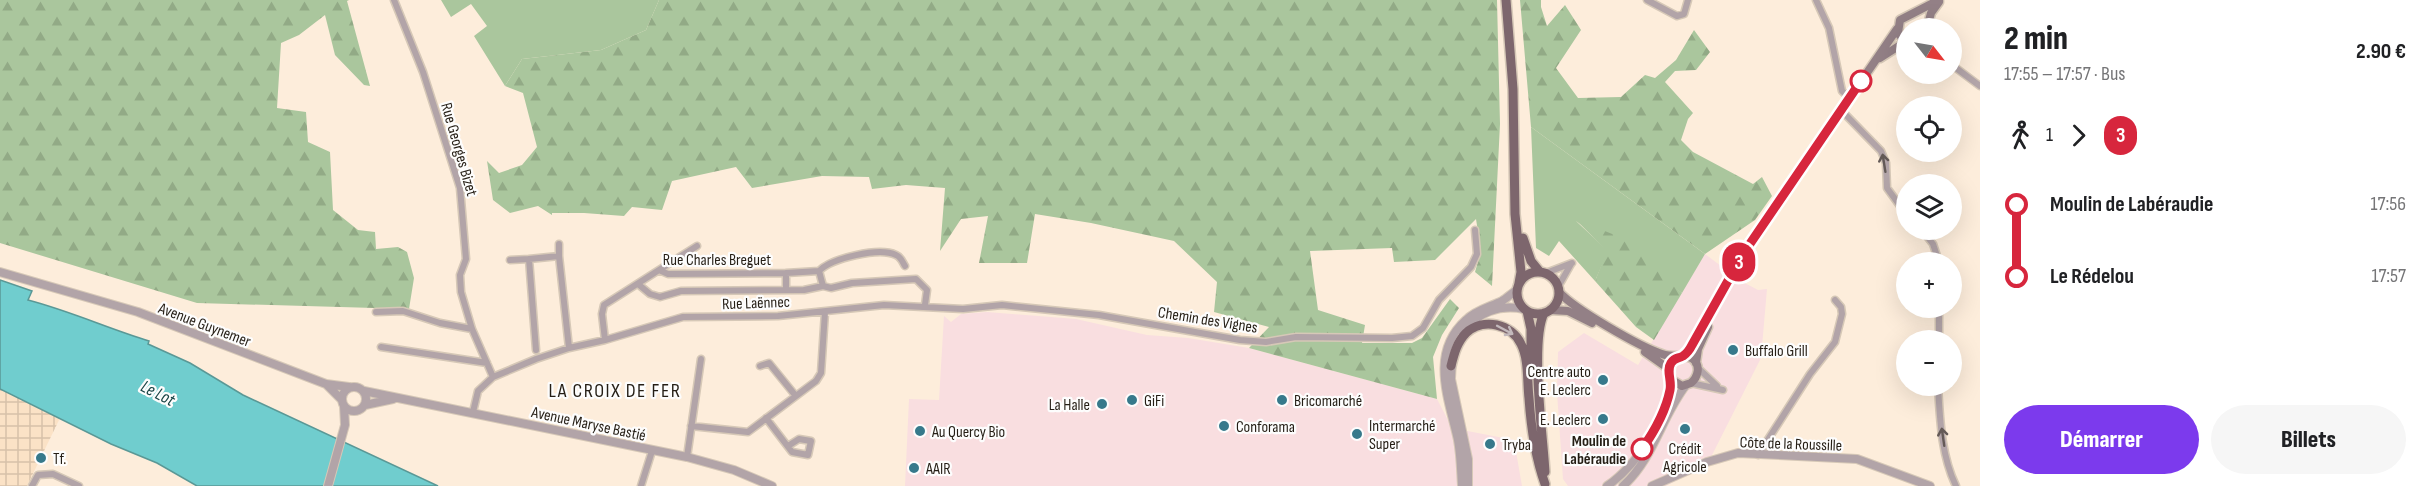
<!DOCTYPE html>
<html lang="fr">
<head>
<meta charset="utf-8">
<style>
	:root { --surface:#fff; --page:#f6f6f6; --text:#202124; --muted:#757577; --accent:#7c3aed }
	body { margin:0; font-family:"Sofia Sans Condensed",sans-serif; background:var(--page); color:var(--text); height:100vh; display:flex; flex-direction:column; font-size:22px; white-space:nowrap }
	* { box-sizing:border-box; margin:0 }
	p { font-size:20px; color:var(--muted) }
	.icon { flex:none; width:33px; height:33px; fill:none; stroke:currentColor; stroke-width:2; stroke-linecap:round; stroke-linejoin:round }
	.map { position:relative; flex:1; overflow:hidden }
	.drawer { display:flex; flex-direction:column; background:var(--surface); width:450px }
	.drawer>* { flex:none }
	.badge { padding:0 12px; border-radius:20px; font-size:21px; line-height:39px }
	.needle { width:39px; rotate:121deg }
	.buttons { position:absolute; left:1896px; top:18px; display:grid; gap:12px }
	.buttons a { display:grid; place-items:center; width:66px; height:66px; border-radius:50%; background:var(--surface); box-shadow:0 6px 24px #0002; font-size:30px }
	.map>.badge { position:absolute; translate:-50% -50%; box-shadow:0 0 0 3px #fff }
	.legs { display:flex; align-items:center; gap:9px; height:66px; padding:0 24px; font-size:20px }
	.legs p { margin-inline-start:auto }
	.overview { display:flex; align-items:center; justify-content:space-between; height:102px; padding:0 24px }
	h1 { font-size:33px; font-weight:800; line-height:45px }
	.action { display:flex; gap:12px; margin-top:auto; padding:12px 24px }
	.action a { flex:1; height:69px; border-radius:36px; background:var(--accent); color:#fff; font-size:24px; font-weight:800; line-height:69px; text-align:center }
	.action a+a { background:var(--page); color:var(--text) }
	ul { padding:0 24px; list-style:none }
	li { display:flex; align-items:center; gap:21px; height:72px; font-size:22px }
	li i { display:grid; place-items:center; width:9px; height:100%; margin:0 8px; background:currentColor }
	li i::after { content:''; width:15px; height:15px; margin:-8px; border:4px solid; border-radius:50%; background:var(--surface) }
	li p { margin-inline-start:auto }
	li:first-child i { background:linear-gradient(#0000 50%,currentColor 0) }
	li:last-child i { background:linear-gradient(currentColor 50%,#0000 0) }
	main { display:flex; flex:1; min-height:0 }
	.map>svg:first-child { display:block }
	.commercial { fill:#f9dee0 }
	.industrial { fill:url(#industrial-grid) }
	.grass { fill:#aac69d }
	.forest { fill:url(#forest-firs) }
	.water { fill:#70cdce; stroke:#5a9896; stroke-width:1.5 }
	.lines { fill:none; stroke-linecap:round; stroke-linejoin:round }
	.minor-casing { stroke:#d6c8b7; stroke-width:9 }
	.tertiary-casing { stroke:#d6c8b7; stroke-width:10 }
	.secondary-casing { stroke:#d6c8b7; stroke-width:11 }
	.primary-casing { stroke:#d6c8b7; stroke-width:12 }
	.minor { stroke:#b2a4a8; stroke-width:6 }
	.tertiary { stroke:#b2a4a8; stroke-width:8 }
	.secondary { stroke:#938086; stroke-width:8 }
	.primary { stroke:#7d666d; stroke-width:9 }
	.oneway { stroke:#645a57 }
	.oneway2 { stroke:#c3b9bc }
	.line-1-casing { stroke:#fff; stroke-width:14 }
	.line-1 { stroke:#d7263d; stroke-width:9 }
	.stop-1-dot { fill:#fff; stroke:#d7263d; stroke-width:3 }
	.poi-dot { fill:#37798b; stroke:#fdfdfd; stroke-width:2 }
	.labels { text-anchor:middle; stroke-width:4.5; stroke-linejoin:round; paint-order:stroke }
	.street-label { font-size:16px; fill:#251e15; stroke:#fdfdfd }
	.poi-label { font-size:16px; fill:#251e15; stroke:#fdfdfd; text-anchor:start }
	.stop-label { font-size:16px; font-weight:bold; fill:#251e15; stroke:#fdfdfd; text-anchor:end }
	.water-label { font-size:18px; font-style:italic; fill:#194445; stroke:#fdfdfd }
	.quarter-label { font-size:20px; letter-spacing:1.5px; fill:#251e15; stroke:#fdfdfd }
</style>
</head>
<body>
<main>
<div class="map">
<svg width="1980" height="486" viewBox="0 0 1980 486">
	<defs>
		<pattern id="industrial-grid" width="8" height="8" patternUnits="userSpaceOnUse" patternTransform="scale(1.5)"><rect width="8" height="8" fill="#fbe2c6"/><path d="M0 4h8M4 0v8" fill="none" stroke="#d7c1a9"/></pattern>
		<pattern id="forest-firs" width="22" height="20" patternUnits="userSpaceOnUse" patternTransform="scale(1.5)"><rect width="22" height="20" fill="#aac69d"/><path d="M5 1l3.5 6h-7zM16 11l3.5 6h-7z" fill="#92aa86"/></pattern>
	</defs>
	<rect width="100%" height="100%" fill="#fdeddb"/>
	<path class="commercial" d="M1705,254L1741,281L1758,290L1767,289L1761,358L1707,465L1666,486H1568L1563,479L1557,393L1558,352L1584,333L1638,365Z
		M987,312L1076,319L1147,335L1188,338L1249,348L1437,399L1452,428L1514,440L1522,486H905L909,399L939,400L944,316L951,322L961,314Z"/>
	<path class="industrial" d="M0,389L60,418L27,486H0Z"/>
	<path class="grass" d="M441,0H659L646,30L601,50L522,59L505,86L474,36L487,26L471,4L451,17Z
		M1531,127L1705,254L1682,293L1576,221L1608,251L1595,281L1559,241L1549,256L1536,248Z"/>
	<path class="forest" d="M0,0H349L347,1L370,86L364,85L335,55L325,15L299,35L281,43L277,108L306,112L308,142L330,152L333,210L358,230L375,232L376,249L398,247L407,252L414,278L409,309L197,303L0,243Z
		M659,0H1497L1500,124L1492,286L1475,272L1481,251L1476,219L1435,260L1394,262L1392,248L1310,251L1318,310L1365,325L1362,343H1412L1422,338L1450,299L1459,308L1442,335L1433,357L1437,399L1249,348L1269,327L1214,312L1217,282L1174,241L1091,223L1035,214L1027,263H979L988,216L961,219L940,251L945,188L906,185L872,189L869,177L822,176L752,188L736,167L672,181L662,210L632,207L624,216L584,213H552V215L538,206L510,213L493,200L487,161L499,173L522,165L537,147L523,93L505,86L522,59L601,50L646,30Z
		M1520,0H1541V7L1547,26L1565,5L1581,30L1556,68L1578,98L1621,97L1645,75L1655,78L1676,60L1694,30L1710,52L1696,70L1675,71L1665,82L1693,113L1688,119L1681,140L1693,152L1753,184L1762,177L1772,196L1755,220L1705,254L1531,127Z
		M1575,219L1637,244L1668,264L1666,280L1682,293L1654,340L1636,327L1595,281L1607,251Z"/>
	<path class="water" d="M0,280L32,291L28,300C70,311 107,328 149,341L148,344L190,363L243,395L438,486H197L157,463L111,444L0,389Z"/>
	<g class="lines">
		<defs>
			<path id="minor" d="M394,0L423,72L460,188L466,259L460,275L461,292L472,329L493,377
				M1647,0L1677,16L1684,14L1688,0
				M1816,0L1829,28L1842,91L1850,98
				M1952,65L1980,86
				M1841,110L1881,151L1886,163L1887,188L1906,214
				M1922,230L1933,244L1939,262
				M559,244V256
				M510,260L529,259
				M905,266C902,261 901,257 896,255C879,247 832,258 819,271L823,286L831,288L852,283L916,279L927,290L925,305
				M659,270L697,246
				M786,273L819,271
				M1546,273L1572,263
				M638,284L650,294L660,297L681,291L804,290L823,286
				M1558,287L1571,264
				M376,312L403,311L440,323L472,329
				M605,340L602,314L604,305L659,270L668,274L786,273V289
				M1939,340V308
				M381,347L487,363
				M536,350L529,259L559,256L569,348
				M760,366L769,363L795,395
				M1698,368L1717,386
				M1691,383L1723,390
				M1938,386C1940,419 1941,455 1956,486
				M473,412L478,391L493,377L536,359L569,348L605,340L683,317L778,316L884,305L963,309L1002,305L1099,315L1240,340L1266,342L1296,337L1392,338L1412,336L1423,328L1439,300L1471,267L1477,254L1475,230
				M766,418L792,452L808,455L811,441L799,439L788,446
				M691,426L748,432L816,381L821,373L825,312
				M1758,455L1810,374L1835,342L1842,314L1841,307L1835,300
				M687,457L701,359
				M32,486L38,475L53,474L79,486
				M641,486L652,451"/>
			<path id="tertiary" d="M0,272L138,312L326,384L349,387
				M1463,332C1477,312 1500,304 1524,309
				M1452,360L1451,379L1468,459V486
				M326,384L342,400
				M342 399a12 12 0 1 1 24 0a12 12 0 1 1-24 0Z
				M364,391L687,457L734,470L772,486
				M365,405L393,399
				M328,486L345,425L344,406
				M1462,486C1461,471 1461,456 1458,440C1449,399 1429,353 1466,320C1476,310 1490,307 1502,301C1507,298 1512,293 1517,290
				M1607,486C1638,465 1667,417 1672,380
				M1623,486C1654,458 1661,417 1686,385
				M1652,486L1707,462L1738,453L1857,459L1930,486"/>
			<path id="secondary" d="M1927,28L1931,13L1939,2
				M1906,43L1898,33L1900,20L1939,0
				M1880,58L1905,42
				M1559,292C1574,309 1640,347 1662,354C1672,358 1686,354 1693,359C1701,366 1698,377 1691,383L1682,386L1672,380L1669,369L1676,358
				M1550,310L1568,311L1592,323
				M1645,352L1669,369
				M1684,356L1692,345L1755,236L1897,29
				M1696,363L1698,349L1708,327"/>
			<path id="primary" d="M1506,0L1513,89L1515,214L1521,272L1519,283
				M1523,238L1531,261L1540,272
				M1517 293a21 21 0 1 1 42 0a21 21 0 1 1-42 0Z
				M1527,311L1531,329V362
				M1544,313C1530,342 1543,437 1545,472
				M1451,366C1454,354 1457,342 1466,333C1483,317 1512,324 1521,344C1529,359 1527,381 1529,398C1531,428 1535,456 1545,484"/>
		</defs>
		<use href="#minor" class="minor-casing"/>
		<use href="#tertiary" class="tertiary-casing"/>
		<use href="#secondary" class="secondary-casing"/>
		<use href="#primary" class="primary-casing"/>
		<use href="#minor" class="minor"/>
		<use href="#tertiary" class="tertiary"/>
		<use href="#secondary" class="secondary"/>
		<use href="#primary" class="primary"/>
	</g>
	<defs><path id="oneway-shaft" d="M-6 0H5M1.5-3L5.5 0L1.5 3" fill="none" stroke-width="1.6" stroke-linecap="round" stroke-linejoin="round" transform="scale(1.5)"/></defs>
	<g class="oneway">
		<use href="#oneway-shaft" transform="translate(1884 163) rotate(-99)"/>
		<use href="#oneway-shaft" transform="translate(1943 437) rotate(-98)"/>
	</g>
	<use class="oneway2" href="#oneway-shaft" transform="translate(1505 330) rotate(28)"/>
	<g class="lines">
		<defs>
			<path id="line-1" d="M1642,449C1654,432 1666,410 1670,390C1672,380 1666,371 1671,363C1675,357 1678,359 1683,356C1686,354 1690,349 1692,345L1743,254L1861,81"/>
		</defs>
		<use href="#line-1" class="line-1-casing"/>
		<use href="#line-1" class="line-1"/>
	</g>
	<g class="stop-1-dot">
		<circle cx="1861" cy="81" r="10"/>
		<circle cx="1642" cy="449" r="10"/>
	</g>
	<g class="poi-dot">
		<circle cx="1733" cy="350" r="6"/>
		<circle cx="1603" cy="380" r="6"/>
		<circle cx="1132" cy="400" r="6"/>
		<circle cx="1282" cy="400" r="6"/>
		<circle cx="1102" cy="404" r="6"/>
		<circle cx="1603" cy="419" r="6"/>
		<circle cx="1224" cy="426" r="6"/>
		<circle cx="1685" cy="429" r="6"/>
		<circle cx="920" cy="431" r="6"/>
		<circle cx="1357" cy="434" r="6"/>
		<circle cx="1490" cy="444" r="6"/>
		<circle cx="41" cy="458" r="6"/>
		<circle cx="914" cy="468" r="6"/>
	</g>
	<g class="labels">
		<g class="street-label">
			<text transform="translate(460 149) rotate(74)" y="6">Rue Georges Bizet</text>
			<text x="717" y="265">Rue Charles Breguet</text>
			<text transform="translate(756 302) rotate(-2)" y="6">Rue Laënnec</text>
			<text transform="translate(1208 319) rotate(9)" y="6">Chemin des Vignes</text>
			<text transform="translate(205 324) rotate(21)" y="6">Avenue Guynemer</text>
			<text transform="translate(589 423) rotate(12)" y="6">Avenue Maryse Bastié</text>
			<text transform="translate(1791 443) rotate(2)" y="6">Côte de la Roussille</text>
		</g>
		<g class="poi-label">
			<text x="1745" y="356">Buffalo Grill</text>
			<text x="1591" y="377" text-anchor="end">Centre auto<tspan x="1591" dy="18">E. Leclerc</tspan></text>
			<text x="1144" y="406">GiFi</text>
			<text x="1294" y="406">Bricomarché</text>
			<text x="1090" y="410" text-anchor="end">La Halle</text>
			<text x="1591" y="425" text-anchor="end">E. Leclerc</text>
			<text x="1369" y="431">Intermarché<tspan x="1369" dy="18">Super</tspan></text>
			<text x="1236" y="432">Conforama</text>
			<text x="932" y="437">Au Quercy Bio</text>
			<text x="1502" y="450">Tryba</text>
			<text x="1685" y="454" text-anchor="middle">Crédit<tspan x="1685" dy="18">Agricole</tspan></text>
			<text x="53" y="464">Tf.</text>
			<text x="926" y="474">AAIR</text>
		</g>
		<g class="stop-label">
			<text x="1626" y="446">Moulin de<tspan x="1626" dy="18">Labéraudie</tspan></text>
		</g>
		<g class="water-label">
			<text transform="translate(158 393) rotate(27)" y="6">Le Lot</text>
		</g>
		<g class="quarter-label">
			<text x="615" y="397">LA CROIX DE FER</text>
		</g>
	</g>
</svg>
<div class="buttons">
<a><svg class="needle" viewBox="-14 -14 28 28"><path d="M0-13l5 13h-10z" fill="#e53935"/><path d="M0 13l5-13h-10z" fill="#757577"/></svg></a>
<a><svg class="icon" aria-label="locate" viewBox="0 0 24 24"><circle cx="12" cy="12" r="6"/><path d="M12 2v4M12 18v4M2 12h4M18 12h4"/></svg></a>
<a><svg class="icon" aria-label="layers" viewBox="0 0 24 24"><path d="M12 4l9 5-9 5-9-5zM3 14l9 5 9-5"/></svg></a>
<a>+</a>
<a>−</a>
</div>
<b class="badge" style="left:1739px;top:262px;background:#d7263d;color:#fff">3</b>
</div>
<section class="drawer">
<div class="overview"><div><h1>2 min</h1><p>17:55 – 17:57 · Bus</p></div><b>2.90 €</b></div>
<div class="legs"><svg class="icon" aria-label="walk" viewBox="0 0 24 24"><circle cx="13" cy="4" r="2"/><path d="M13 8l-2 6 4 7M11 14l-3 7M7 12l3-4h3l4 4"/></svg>1<svg class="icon" aria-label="forward" viewBox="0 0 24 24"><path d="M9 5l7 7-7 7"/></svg><b class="badge" style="background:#d7263d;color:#fff">3</b></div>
<ul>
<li><i style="color:#d7263d"></i><b>Moulin de Labéraudie</b><p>17:56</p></li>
<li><i style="color:#d7263d"></i><b>Le Rédelou</b><p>17:57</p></li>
</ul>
<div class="action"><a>Démarrer</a><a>Billets</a></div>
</section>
</main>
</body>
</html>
